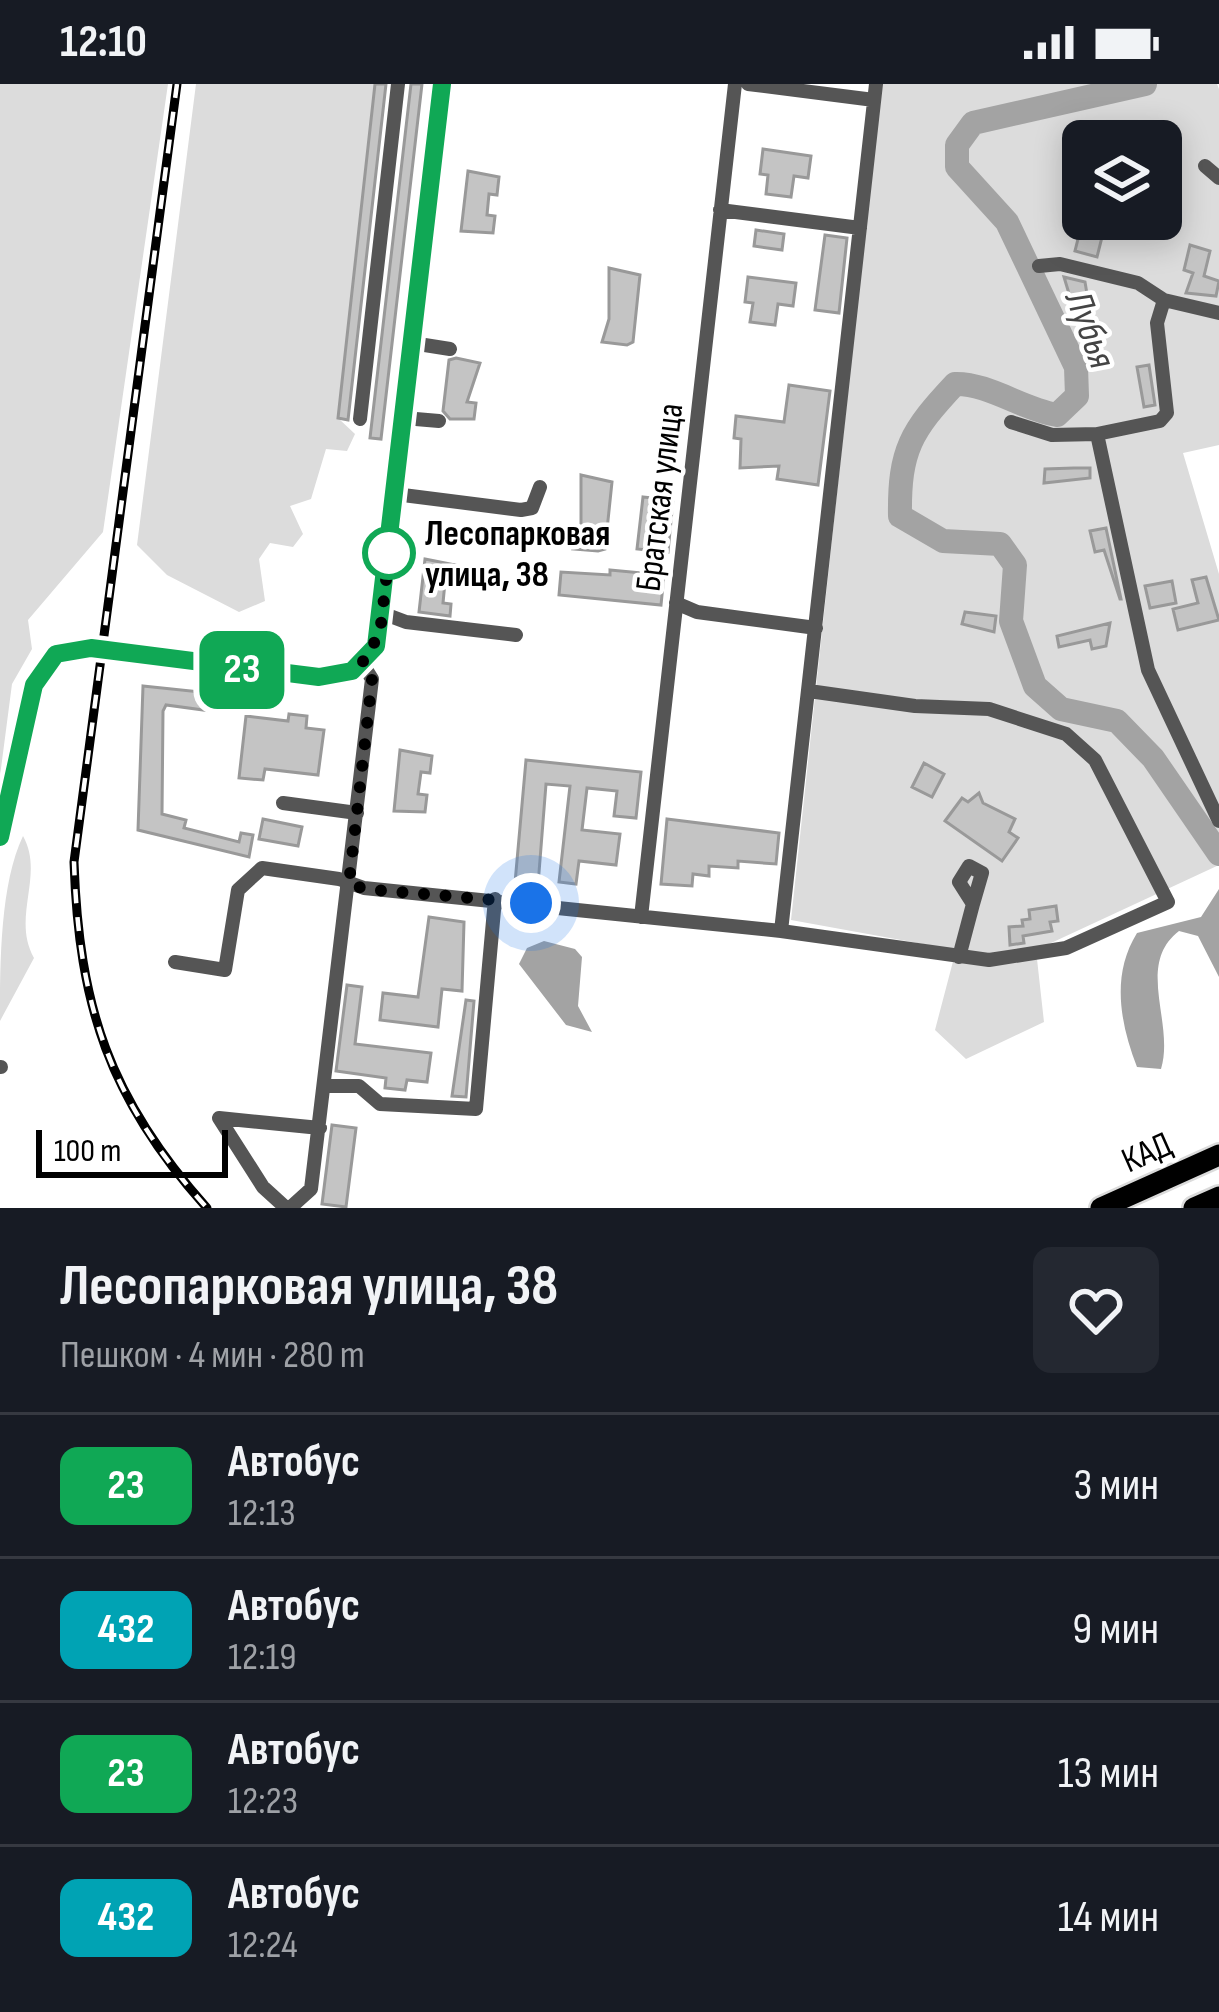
<!DOCTYPE html>
<html lang="ru">
<head>
<meta charset="utf-8">
<style>
	:root { --surface:#171b24; --page:#242831; --text:#f1f3f6; --muted:#9ea1a6; --line:#363941 }
	body { margin:0; font-family:"Sofia Sans Condensed",sans-serif; background:var(--page); color:var(--text); height:100vh; display:flex; flex-direction:column; font-size:45px; white-space:nowrap }
	* { box-sizing:border-box; margin:0 }
	p { font-size:39px; color:var(--muted) }
	.icon { flex:none; width:66px; height:66px; fill:none; stroke:currentColor; stroke-width:2; stroke-linecap:round; stroke-linejoin:round }
	.map { position:relative; height:1124px; overflow:hidden }
	.panel { display:flex; flex-direction:column; background:var(--surface); flex:1 }
	.panel>* { flex:none }
	.badge { padding:0 24px; border-radius:18px; font-size:42px; line-height:78px }
	.tools { position:absolute; left:1062px; top:36px; display:grid; gap:24px }
	.tools a { display:grid; place-items:center; width:120px; height:120px; border-radius:18px; background:var(--surface); box-shadow:0 6px 30px #0003; font-size:60px }
	.scale { position:absolute; left:36px; bottom:30px; width:192px; box-sizing:border-box; padding-left:12px; border:6px solid #000; border-top:0; font-size:33px; line-height:42px; white-space:nowrap; color:#000; -webkit-text-stroke:9px #fff; paint-order:stroke }
	.you { position:absolute; width:60px; height:60px; margin:-30px; border:9px solid #fff; border-radius:50%; background:#1a73e8; box-shadow:0 0 0 18px #1a73e833 }
	.map>.badge { position:absolute; translate:-50% -50%; box-shadow:0 0 0 6px #fff }
	.round { display:grid; place-items:center; flex:none; width:126px; height:126px; border-radius:18px; background:var(--page) }
	.summary { display:flex; align-items:center; justify-content:space-between; height:204px; padding:0 60px }
	h1 { font-size:57px; font-weight:700; line-height:90px }
	ul { padding:0; list-style:none }
	li { display:flex; align-items:center; gap:36px; height:144px; padding:0 60px; border-top:3px solid var(--line) }
	li div { flex:1 }
	li b { display:block; font-size:45px }
	li em { font-style:normal }
	li .badge { min-width:132px; font-weight:700; text-align:center }
	.status { display:flex; justify-content:space-between; align-items:center; height:84px; padding:0 60px; background:var(--surface); direction:ltr }
	.status svg { height:33px; fill:currentColor }
	.map>svg:first-child { display:block }
	.green { fill:#dcdcdc; fill-rule:evenodd }
	.water { fill:#a3a3a3 }
	.lines { fill:none; stroke-linecap:round; stroke-linejoin:round }
	.river { stroke:#a3a3a3; stroke-width:24 }
	.building { fill:#c4c4c4; stroke:#999; stroke-width:3 }
	.highway-casing { stroke:#dbdbdb; stroke-width:26 }
	.minor { stroke:#555; stroke-width:14 }
	.highway { stroke:#000; stroke-width:21 }
	.rail-casing { stroke:#000; stroke-width:9 }
	.rail { stroke:#fff; stroke-width:4.5; stroke-dasharray:14; stroke-linecap:butt }
	.line-casing { stroke:#fff; stroke-width:27 }
	.line { stroke:#10a855; stroke-width:18 }
	.walk { stroke:#000; stroke-width:12; stroke-dasharray:0 21.6 }
	.stop-dot { fill:#fff; stroke:#10a855; stroke-width:6 }
	.labels { text-anchor:middle; stroke-width:9; stroke-linejoin:round; paint-order:stroke }
	.street-label { font-size:36px; fill:#000; stroke:#fff }
	.stop-label { font-size:36px; font-weight:bold; fill:#000; stroke:#fff; text-anchor:start }
	.water-label { font-size:39px; font-style:italic; fill:#444; stroke:#fff }
</style>
</head>
<body>
<div class="status"><b>12:10</b><svg viewBox="0 0 49 12"><path d="M0 12V9h3v3zM5 12V6h3v6zM10 12V3h3v9zM15 12V0h3v12zM26 1h20v11H26zM47 4h2v5h-2z"/></svg></div>
<div class="map">
<svg width="1219" height="1124" viewBox="0 0 1219 1124">
	<rect width="100%" height="100%" fill="#fff"/>
	<path class="green" d="M0,0H168L103,448L28,536L32,565L12,600L0,692Z
		M196,0H375L338,334L355,350L347,367L326,365L311,415L290,422L303,450L293,463L270,459L259,475L265,517L239,528L167,491L137,461Z
		M881,0H1217L1219,5V361L1183,369L1219,490V781L1036,866L1044,938L966,975L935,946L956,866L791,836ZM1083,57H1161V135H1083Z
		M23,752C45,791 11,833 34,874L0,937C0,880 0,800 23,752Z"/>
	<path class="water" d="M1219,805V893L1198,852L1179,847C1135,881 1175,939 1161,985L1137,983C1120,939 1111,891 1137,849L1201,833Z
		M544,857L575,865L582,873L578,922L592,948L566,941L519,880L527,864Z"/>
	<g class="lines">
		<path class="river" d="M1145,0L973,39L957,61V83L1007,138L1076,283L1077,312L1057,331C1022,325 988,299 955,300C911,347 899,366 900,432L943,457L1000,460L1015,481L1011,537L1035,602L1061,625L1117,637L1153,674L1219,770"/>
	</g>
	<path class="building" d="M375,0H386L348,336L338,334Z
		M411,0H422L381,355L370,354Z
		M763,65L811,72L808,94L794,92L791,113L766,110L768,91L760,90Z
		M468,87L499,93L497,111L489,110L487,131L495,132L493,149L461,147Z
		M1081,143L1103,149L1097,173L1075,167Z
		M756,146L784,150L782,166L754,162Z
		M825,151L847,154L839,229L815,226Z
		M1190,161L1210,167L1204,192L1219,197L1216,212L1186,209L1193,189L1184,186Z
		M609,184L640,191L633,258L627,261L602,258L609,235Z
		M748,193L796,199L793,222L778,220L775,241L750,238L753,219L745,218Z
		M1064,193L1085,198L1087,210L1077,211L1099,261L1086,266Z
		M456,274L480,279L467,318L476,319L474,335H450L443,327L449,276Z
		M1149,281L1155,321L1144,323L1137,283Z
		M789,301L830,307L818,401L777,395L779,382L740,384L741,355L734,354L736,332L784,338Z
		M1074,384H1090V394L1044,399L1045,385Z
		M581,391L612,398L605,465L598,467L573,465L581,442Z
		M643,413L673,416L668,468L637,465Z
		M1106,444L1121,515H1120L1104,466L1095,468L1090,447Z
		M425,475L455,481L453,499L445,498L443,519L451,520L450,532L419,528Z
		M610,486L664,491L661,521L559,511L561,488L610,491Z
		M1206,493L1219,536L1178,546L1173,525L1198,519L1192,496Z
		M1172,497L1176,519L1150,524L1145,502Z
		M965,528L996,532L994,548L962,540Z
		M1110,539L1106,562L1092,565L1090,556L1059,563L1057,552Z
		M143,602L220,610L218,628L166,621L163,627L162,730L186,736L184,744L239,758L241,749L253,751L249,773L138,746Z
		M289,630L307,632L306,644L324,646L318,691L265,685L263,696L239,694L246,632L288,637Z
		M400,666L432,672L430,689L421,688L418,710L427,711L425,728L394,727Z
		M526,676L641,688L636,734L614,732L617,707L587,704L582,746L620,750L616,781L579,777L576,800L559,798L570,702L546,700L538,801L515,799Z
		M924,679L944,690L932,713L912,703Z
		M979,709L983,719L1015,735L1009,748L1018,754L1002,777L945,737L962,714L968,718Z
		M263,735L302,743L298,762L259,755Z
		M667,735L779,749L776,780L738,777V784L709,782V792L693,790L692,802L661,800Z
		M1056,822L1058,837L1050,838L1052,847L1023,852L1024,859L1010,861L1009,843L1023,842L1022,836L1030,835L1029,826Z
		M429,833L464,838L462,907L442,905L438,943L380,936L383,909L418,913Z
		M347,901L362,903L355,960L431,969L427,998L407,996L405,1006L385,1004L386,994L336,987Z
		M466,916L474,917L466,1013L452,1012Z
		M332,1041L356,1044L346,1123L322,1120Z"/>
	<g class="lines">
		<defs>
			<path id="highway" d="M1101,1124L1219,1071
				M1194,1124L1219,1113"/>
		</defs>
		<use href="#highway" class="highway-casing"/>
		<path class="minor" d="M748,0L874,16
			M1205,82L1219,94
			M720,126L860,144
			M1039,182L1060,180L1138,199L1164,216L1219,229
			M1164,216L1157,239L1167,329L1160,337L1097,350L1148,586L1219,737
			M412,259L450,265
			M404,334L439,337
			M360,335L398,0
			M1011,338L1052,351L1097,350
			M395,410L521,426L532,424L540,403
			M676,519L697,528L816,544
			M382,529L406,538L516,551
			M283,719L357,729
			M0,754L34,601L56,570L91,564L319,593L352,587L376,561L442,0
			M641,833L735,0
			M781,847L876,0
			M959,873L973,820L959,798L969,782L982,789L973,820
			M175,878L225,886L238,806L262,784L339,795L364,804L781,847L989,876L1066,864L1168,818L1095,676L1066,650L989,625L915,622L809,607
			M0,983H1
			M326,1002H359L380,1020L476,1025L495,815
			M286,1124L263,1103L219,1034L320,1044
			M290,1124L311,1105L372,595L362,579"/>
		<use href="#highway" class="highway"/>
		<defs>
			<path id="rail" d="M177,0L74,778C79,922 109,1015 207,1124"/>
		</defs>
		<use href="#rail" class="rail-casing"/>
		<use href="#rail" class="rail"/>
	</g>
	<g class="lines">
		<defs>
			<path id="line" d="M0,753L34,601L56,570L91,564L319,593L352,587L376,562L442,0"/>
		</defs>
		<use href="#line" class="line-casing"/>
		<use href="#line" class="line"/>
		<path class="walk" d="M389,469L390,461L380,549L362,579L372,596L349,799L364,805L531,819"/>
	</g>
	<circle class="stop-dot" cx="389" cy="469" r="24"/>
	<g class="labels">
		<g class="street-label">
			<text transform="translate(658 413) rotate(-83)" y="13">Братская улица</text>
			<text transform="translate(1146 1067) rotate(-24)" y="13">КАД</text>
		</g>
		<g class="stop-label">
			<text x="425" y="461">Лесопарковая<tspan x="425" dy="41">улица, 38</tspan></text>
		</g>
		<g class="water-label">
			<text transform="translate(1092 245) rotate(70)" y="14">Лубья</text>
		</g>
	</g>
</svg>
<div class="tools">
<a><svg class="icon" aria-label="layers" viewBox="0 0 24 24"><path d="M12 4l9 5-9 5-9-5zM3 14l9 5 9-5"/></svg></a>
</div>
<div class="scale">100 m</div>
<div class="you" style="left:531px;top:819px"></div>
<b class="badge" style="left:242px;top:586px;background:#10a855;color:#fff">23</b>
</div>
<section class="panel">
<div class="summary"><div><h1>Лесопарковая улица, 38</h1><p>Пешком · 4 мин · 280 m</p></div><a class="round"><svg class="icon" aria-label="heart" viewBox="0 0 24 24"><path d="M12 20l-8-8c-3-5 5-10 8-4 3-6 11-1 8 4z"/></svg></a></div>
<ul>
<li><span class="badge" style="background:#10a855;color:#fff">23</span><div><b>Автобус</b><p>12:13</p></div><em>3 мин</em></li>
<li><span class="badge" style="background:#00a3b4;color:#fff">432</span><div><b>Автобус</b><p>12:19</p></div><em>9 мин</em></li>
<li><span class="badge" style="background:#10a855;color:#fff">23</span><div><b>Автобус</b><p>12:23</p></div><em>13 мин</em></li>
<li><span class="badge" style="background:#00a3b4;color:#fff">432</span><div><b>Автобус</b><p>12:24</p></div><em>14 мин</em></li>
</ul>
</section>
</body>
</html>
